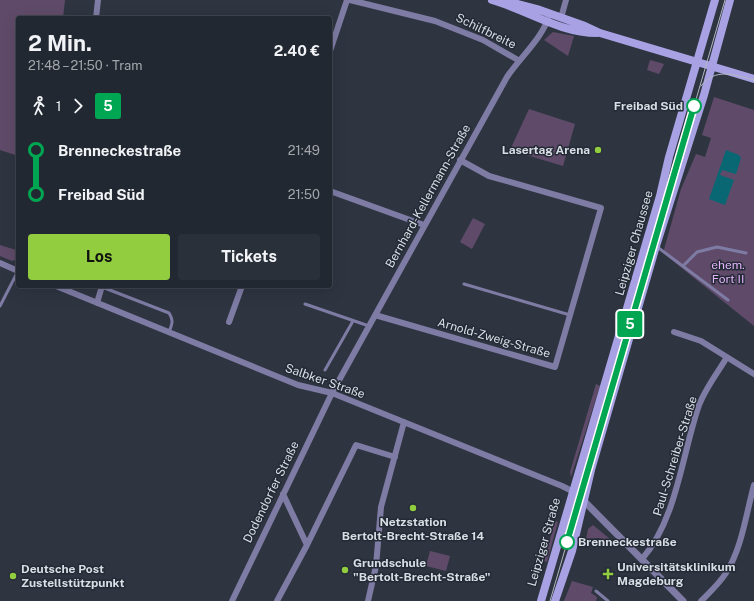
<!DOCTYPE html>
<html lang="de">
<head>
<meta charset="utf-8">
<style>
	:root { --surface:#222831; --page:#2a3039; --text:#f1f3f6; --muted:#a2a6ab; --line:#3f444d; --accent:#91cd3f }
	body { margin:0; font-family:"Public Sans",sans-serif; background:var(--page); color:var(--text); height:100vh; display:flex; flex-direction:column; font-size:15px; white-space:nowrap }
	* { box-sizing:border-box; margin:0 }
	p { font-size:13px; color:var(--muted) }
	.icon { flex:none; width:22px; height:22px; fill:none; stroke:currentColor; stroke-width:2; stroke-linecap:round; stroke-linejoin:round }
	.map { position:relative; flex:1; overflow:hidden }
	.sheet { position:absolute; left:16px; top:16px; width:316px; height:272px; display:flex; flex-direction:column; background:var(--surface); border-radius:4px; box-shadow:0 4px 16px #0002,0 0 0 1px var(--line) }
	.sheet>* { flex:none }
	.badge { padding:0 8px; border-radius:3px; font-size:14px; line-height:26px }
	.map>.badge { position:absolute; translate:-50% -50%; box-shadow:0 0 0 2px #fff }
	.legs { display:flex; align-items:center; gap:6px; height:44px; padding:0 12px; font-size:13px }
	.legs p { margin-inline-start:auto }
	.head { display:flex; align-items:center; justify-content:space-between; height:68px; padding:0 12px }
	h1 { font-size:22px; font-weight:700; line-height:30px }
	.primary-button { display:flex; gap:8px; margin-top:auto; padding:8px 12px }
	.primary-button a { flex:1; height:46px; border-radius:4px; background:var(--accent); color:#111; font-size:16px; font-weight:700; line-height:46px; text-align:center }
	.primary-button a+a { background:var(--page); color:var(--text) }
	ul { padding:0 12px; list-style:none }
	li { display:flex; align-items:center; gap:14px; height:44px; font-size:15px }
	li i { display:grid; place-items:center; width:6px; height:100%; margin:0 5px; background:currentColor }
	li i::after { content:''; width:10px; height:10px; margin:-5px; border:3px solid; border-radius:50%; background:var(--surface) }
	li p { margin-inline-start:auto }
	li:first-child i { background:linear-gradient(#0000 50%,currentColor 0) }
	li:last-child i { background:linear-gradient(currentColor 50%,#0000 0) }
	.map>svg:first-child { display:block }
	.green { fill:#5f4b69 }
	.water { fill:#086773 }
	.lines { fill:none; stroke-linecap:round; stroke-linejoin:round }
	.service { stroke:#7e7ba4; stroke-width:3 }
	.minor { stroke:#7e7ba4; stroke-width:6 }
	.tertiary { stroke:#7e7ba4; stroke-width:7 }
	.secondary { stroke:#a8a2e4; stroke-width:8 }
	.tram { stroke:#b2b8c0; stroke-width:1 }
	.line-1-casing { stroke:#fff; stroke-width:9 }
	.line-1 { stroke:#00a651; stroke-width:6 }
	.stop-1-dot { fill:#fff; stroke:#00a651; stroke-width:2 }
	.poi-dot { fill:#91cd3f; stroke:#242a36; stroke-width:1.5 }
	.labels { text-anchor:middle; stroke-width:3; stroke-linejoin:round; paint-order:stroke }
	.street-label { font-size:12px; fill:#d9dee5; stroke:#242a36 }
	.stop-label { font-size:12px; font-weight:bold; fill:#d9dee5; stroke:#242a36; text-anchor:end }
	.poi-label { font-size:12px; font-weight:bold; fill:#d9dee5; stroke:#242a36; text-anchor:start }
	.park-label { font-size:12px; fill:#e3b3fa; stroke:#242a36 }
</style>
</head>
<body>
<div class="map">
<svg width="754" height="601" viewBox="0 0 754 601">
	<rect width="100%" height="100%" fill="#2e3541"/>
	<path class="green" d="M0,0H65L63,18H18V145L15,155L0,150Z
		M553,32L574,36L568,56L544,40Z
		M650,60L664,64L659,74L647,70Z
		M714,97L754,110V326L663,253L681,189L696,154L705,157L711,138L702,135Z
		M529,109L575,124L563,166L510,150Z
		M473,218L485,224L472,249L460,242Z
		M18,244V256L15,260L12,261L0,256V245L16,250Z
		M596,384L600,386L571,477L570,472Z
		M555,521L558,522L547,562L544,561Z
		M593,525L610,539L609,541L598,538L586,539L588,529Z
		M430,551L450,556L446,571L426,566Z
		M572,581L593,587L591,593L597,597L596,601H564Z"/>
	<path class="water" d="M726,150L739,155L741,158L736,174L722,170L720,175L734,180L725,205L709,199Z"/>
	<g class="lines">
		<path class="service" d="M656,246L728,300
			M684,265L697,252L717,247L746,253
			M464,284L570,315
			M102,287L169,313C174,321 172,324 169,332
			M305,304L369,326
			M0,306L18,271
			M325,370L353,321
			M596,591L608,601"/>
		<path class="minor" d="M350,0L435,21L483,40L518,60
			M96,18L98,0
			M561,18L566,0
			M330,51L347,0
			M330,191L424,225
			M0,263L18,271
			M56,286L298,385L332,393L562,486L572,491L585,502
			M97,303L102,286
			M375,315L555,367L601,208L489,176L460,160
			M229,322L242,286
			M674,332L701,341L754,374
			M283,494L307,545
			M642,559C676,521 682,456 698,408C704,390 717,374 727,357
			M232,601L332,393L507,77C518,60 543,37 548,18
			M277,601L307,545L356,445L395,457
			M368,601L376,566L381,507L404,422
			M701,601C710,592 719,584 726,573C742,548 746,514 754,485"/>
		<path class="tertiary" d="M585,502L683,601"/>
		<path class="secondary" d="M492,0C527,10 560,33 597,33
			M502,3L518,4L537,9L585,26L600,33L754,79
			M541,601L660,196L669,157L715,0
			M555,601L572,551L591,470L656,246L704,95L730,0"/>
		<path class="tram" d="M701,86C715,67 735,75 754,80
			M550,601L725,0"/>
	</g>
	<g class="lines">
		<defs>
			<path id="line-1" d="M567,542L694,106"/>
		</defs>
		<use href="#line-1" class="line-1-casing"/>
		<use href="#line-1" class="line-1"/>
	</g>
	<g class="stop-1-dot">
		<circle cx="694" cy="106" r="7"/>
		<circle cx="567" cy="542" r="7"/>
	</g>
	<g class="poi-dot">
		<circle cx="598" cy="150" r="4"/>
		<circle cx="413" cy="508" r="4"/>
		<circle cx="345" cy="570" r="4"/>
		<path d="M606 568h4v4h4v4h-4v4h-4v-4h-4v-4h4z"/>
		<circle cx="13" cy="576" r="4"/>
	</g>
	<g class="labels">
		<g class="street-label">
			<text transform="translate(486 31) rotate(26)" y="4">Schilfbreite</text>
			<text transform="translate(428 196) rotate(-61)" y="4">Bernhard-Kellermann-Straße</text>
			<text transform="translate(634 243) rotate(-74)" y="4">Leipziger Chaussee</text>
			<text transform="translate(494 338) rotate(16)" y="4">Arnold-Zweig-Straße</text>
			<text transform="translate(325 381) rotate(19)" y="4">Salbker Straße</text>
			<text transform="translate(675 456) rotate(-73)" y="4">Paul-Schreiber-Straße</text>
			<text transform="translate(271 492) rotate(-64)" y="4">Dodendorfer Straße</text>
			<text transform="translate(544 542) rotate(-74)" y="4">Leipziger Straße</text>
		</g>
		<g class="stop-label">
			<text x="683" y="110">Freibad Süd</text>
			<text x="578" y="546" text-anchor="start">Brenneckestraße</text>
		</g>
		<g class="poi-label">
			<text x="590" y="154" text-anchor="end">Lasertag Arena</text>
			<text x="413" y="526" text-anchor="middle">Netzstation<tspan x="413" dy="14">Bertolt-Brecht-Straße 14</tspan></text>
			<text x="353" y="567">Grundschule<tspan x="353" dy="14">"Bertolt-Brecht-Straße"</tspan></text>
			<text x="617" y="571">Universitätsklinikum<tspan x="617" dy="14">Magdeburg</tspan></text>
			<text x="21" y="573">Deutsche Post<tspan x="21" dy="14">Zustellstützpunkt</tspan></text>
		</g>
		<g class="park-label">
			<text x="728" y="269">ehem.<tspan x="728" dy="14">Fort II</tspan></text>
		</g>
	</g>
</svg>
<b class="badge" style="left:630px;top:324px;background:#00a651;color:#fff">5</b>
<section class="sheet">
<div class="head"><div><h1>2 Min.</h1><p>21:48 – 21:50 · Tram</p></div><b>2.40 €</b></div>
<div class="legs"><svg class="icon" aria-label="walk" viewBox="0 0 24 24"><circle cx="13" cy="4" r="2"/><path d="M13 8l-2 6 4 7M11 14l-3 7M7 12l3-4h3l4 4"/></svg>1<svg class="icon" aria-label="forward" viewBox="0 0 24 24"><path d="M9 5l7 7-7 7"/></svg><b class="badge" style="background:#00a651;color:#fff">5</b></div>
<ul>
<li><i style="color:#00a651"></i><b>Brenneckestraße</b><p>21:49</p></li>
<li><i style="color:#00a651"></i><b>Freibad Süd</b><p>21:50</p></li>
</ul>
<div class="primary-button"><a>Los</a><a>Tickets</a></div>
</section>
</div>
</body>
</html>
